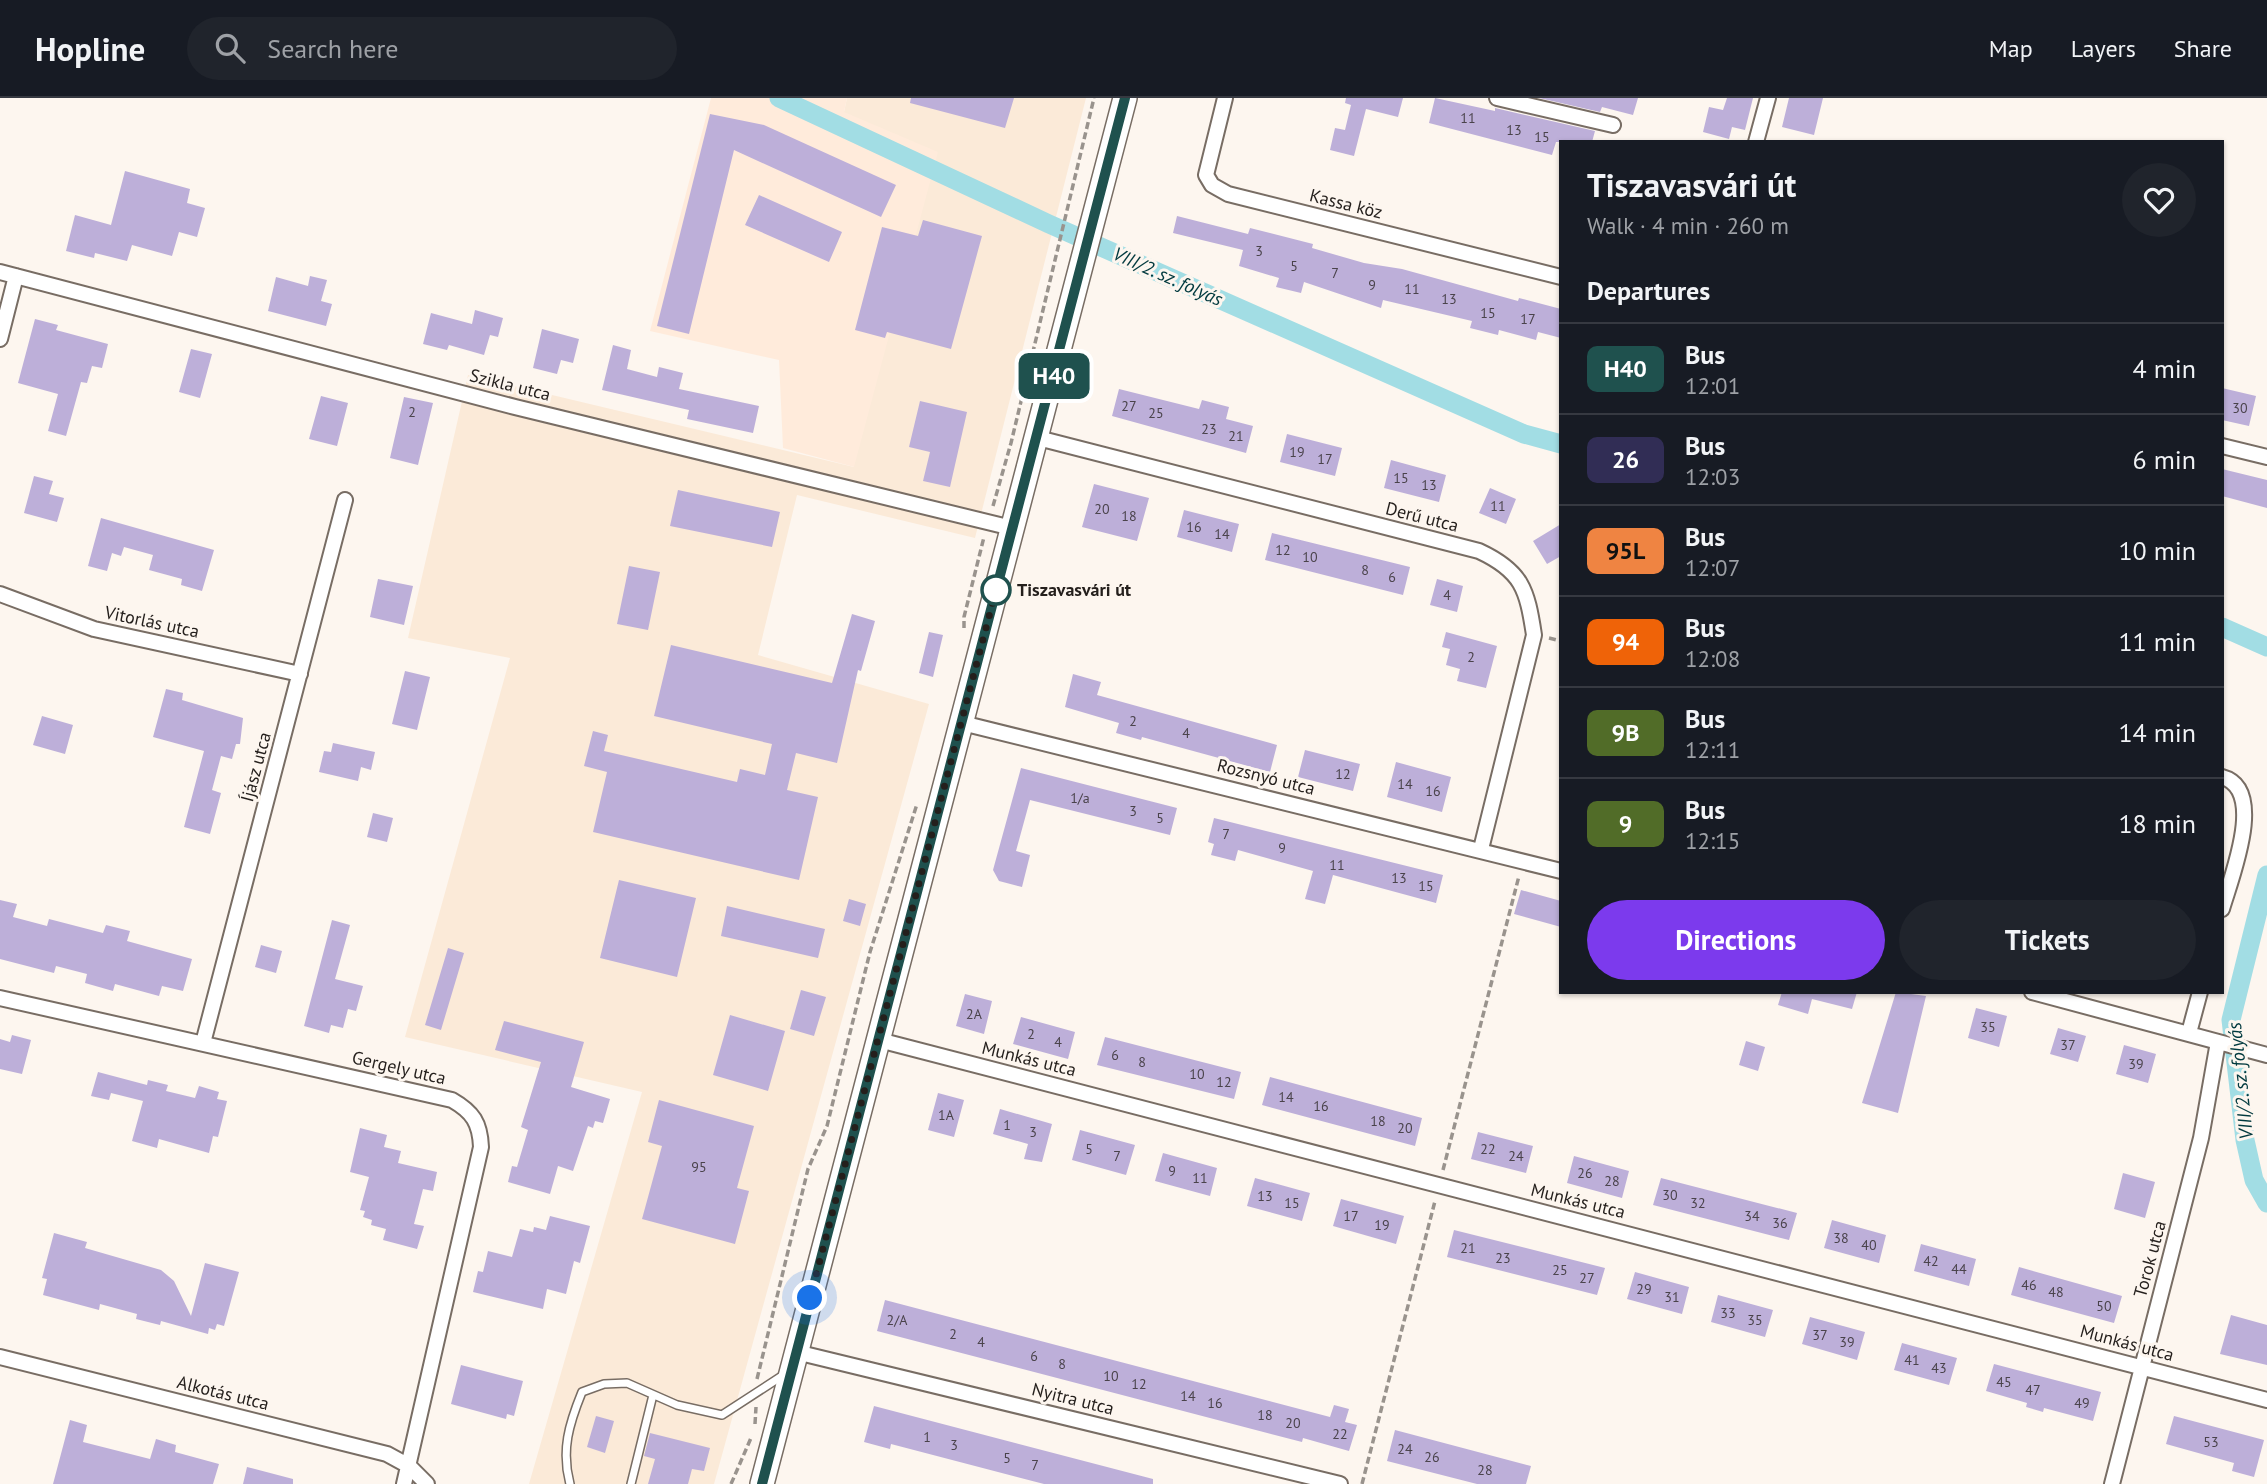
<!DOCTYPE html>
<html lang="en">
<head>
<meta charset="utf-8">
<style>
	:root { --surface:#171b24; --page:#20242c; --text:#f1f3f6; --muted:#9ea1a6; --line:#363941; --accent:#7c3aed }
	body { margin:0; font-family:"PT Sans",sans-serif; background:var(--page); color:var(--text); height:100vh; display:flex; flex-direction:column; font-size:26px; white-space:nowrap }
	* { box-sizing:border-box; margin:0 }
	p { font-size:23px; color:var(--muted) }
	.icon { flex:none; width:38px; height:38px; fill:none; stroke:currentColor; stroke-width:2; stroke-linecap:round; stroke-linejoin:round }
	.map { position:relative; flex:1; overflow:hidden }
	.panel { position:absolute; left:1559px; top:42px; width:665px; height:854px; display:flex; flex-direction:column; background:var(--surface); border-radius:0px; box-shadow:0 2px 5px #0004 }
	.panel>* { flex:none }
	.badge { padding:0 14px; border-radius:10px; font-size:24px; line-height:46px }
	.you { position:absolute; width:35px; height:35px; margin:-18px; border:5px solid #fff; border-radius:50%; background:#1a73e8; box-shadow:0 0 0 10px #1a73e833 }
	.map>.badge { position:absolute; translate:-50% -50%; box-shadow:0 0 0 4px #fff }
	h2 { padding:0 28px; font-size:26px; line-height:63px }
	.round { display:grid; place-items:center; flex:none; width:74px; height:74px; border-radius:37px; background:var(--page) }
	.head { display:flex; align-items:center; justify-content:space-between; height:119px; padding:0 28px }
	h1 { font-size:33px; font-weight:700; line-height:52px }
	.button { display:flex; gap:14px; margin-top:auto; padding:14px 28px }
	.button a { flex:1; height:80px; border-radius:42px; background:var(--accent); color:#fff; font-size:28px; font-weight:700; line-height:80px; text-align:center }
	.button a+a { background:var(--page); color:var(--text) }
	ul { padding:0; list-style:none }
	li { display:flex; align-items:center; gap:21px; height:91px; padding:0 28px; border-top:2px solid var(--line) }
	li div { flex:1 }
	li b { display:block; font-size:26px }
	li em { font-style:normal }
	li .badge { min-width:77px; font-weight:700; text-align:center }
	header { display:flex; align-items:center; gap:42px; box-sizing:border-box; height:98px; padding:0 35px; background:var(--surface); border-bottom:2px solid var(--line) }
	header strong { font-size:33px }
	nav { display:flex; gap:38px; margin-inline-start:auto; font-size:24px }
	.search { width:490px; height:63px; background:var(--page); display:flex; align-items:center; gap:18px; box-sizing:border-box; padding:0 24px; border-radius:38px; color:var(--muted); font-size:26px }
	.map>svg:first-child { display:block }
	.commercial { fill:#fbead8 }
	.built { fill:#ffebdb }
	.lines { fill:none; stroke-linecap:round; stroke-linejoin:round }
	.canal { stroke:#a2dde4; stroke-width:19 }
	.building { fill:#bdafd9 }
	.lane-casing { stroke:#786d64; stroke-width:10 }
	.street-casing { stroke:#786d64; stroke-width:18 }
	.primary-casing { stroke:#786d64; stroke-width:26 }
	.path { stroke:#99938d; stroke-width:3.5; stroke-dasharray:7 3.5; stroke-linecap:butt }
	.lane { stroke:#fff; stroke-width:7 }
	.street { stroke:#fff; stroke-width:14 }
	.primary { stroke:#fff; stroke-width:23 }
	.line-casing { stroke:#fff; stroke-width:16 }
	.line { stroke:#1f514e; stroke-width:10 }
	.walk { stroke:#241f1c; stroke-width:7; stroke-dasharray:0 12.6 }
	.stop-dot { fill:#fff; stroke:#1f514e; stroke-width:3.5 }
	.labels { text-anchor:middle; stroke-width:6; stroke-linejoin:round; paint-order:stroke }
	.number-label { font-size:14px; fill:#4a434b }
	.street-label { font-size:18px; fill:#241f1c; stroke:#fdf6ef }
	.stop-label { font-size:18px; font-weight:bold; fill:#241f1c; stroke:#fdf6ef; text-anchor:start }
	.water-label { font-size:19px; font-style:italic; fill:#00393e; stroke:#fdf6ef }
</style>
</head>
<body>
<header>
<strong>Hopline</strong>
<div class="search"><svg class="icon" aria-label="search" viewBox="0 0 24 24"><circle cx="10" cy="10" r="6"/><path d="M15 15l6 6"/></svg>Search here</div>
<nav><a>Map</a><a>Layers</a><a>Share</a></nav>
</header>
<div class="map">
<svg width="2267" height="1386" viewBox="0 0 2267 1386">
	<rect width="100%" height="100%" fill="#fdf6ef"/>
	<path class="commercial" d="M847,0H1086L975,440L797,397L758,557L929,606L714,1386H529L642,994L405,939L510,560L408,540L468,277L854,369L844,14Z"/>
	<path class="built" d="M711,0H847L844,14L938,54L854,369L783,350L779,262L650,233Z"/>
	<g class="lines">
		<path class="canal" d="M779,0L1049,126L1524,336L1561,346
			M2222,529L2267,549
			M2267,777L2231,922L2245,1042L2254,1082L2267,1105"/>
	</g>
	<path class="building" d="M911,0H1014L1005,30L910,5Z
		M1346,0H1403L1398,19L1366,11L1354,58L1330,52L1335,30L1345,32L1351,7L1345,5Z
		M1435,0L1495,13V10L1595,33L1592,44H1556L1552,57L1429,25Z
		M1539,0H1638L1633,17L1602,9L1600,14Z
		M1727,0H1753L1745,32L1732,29L1729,41L1703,34L1709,9L1723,12Z
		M1789,0H1823L1814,37L1782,29Z
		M710,16L764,27L896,87L881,119L734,52L689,236L657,228Z
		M125,73L190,91L187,105L205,110L197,139L179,134L172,158L132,147L127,163L95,155L94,160L66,153L75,117L111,127Z
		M759,97L842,134L829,164L745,127Z
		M1177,118L1248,136L1250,130L1313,146L1312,150L1364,165L1402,171L1518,203L1519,200L1561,211V240L1538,234L1536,242L1499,232L1498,237L1470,230L1472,223L1383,202L1381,210L1304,184L1301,195L1276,189L1279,180L1239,168L1243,152L1173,135Z
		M923,122L982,138L951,251L887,234L885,240L855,232L882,129L918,138Z
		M310,178L327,182L321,203L332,206L326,228L268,213L276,179L308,188Z
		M475,212L503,220L498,239L490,237L484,257L449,247L447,252L423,246L431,215L472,226Z
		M35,221L58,227L56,232L108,246L102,270L92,268L87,285L81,284L66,338L48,333L58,296L18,285Z
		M542,231L579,241L573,265L561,262L557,276L533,270Z
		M613,247L631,252L627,271L657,279L659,269L683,275L679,291L759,308L753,335L687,321L689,312L602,292Z
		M191,251L212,256L200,300L179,294Z
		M2222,290L2256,298L2249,328L2222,322Z
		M1119,291L1199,311L1202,302L1229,309L1226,321L1253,328L1246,355L1112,318Z
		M321,298L348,305L337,348L309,341Z
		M404,299L433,305L418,367L390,360Z
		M920,303L967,314L950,389L923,383L930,354L909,349Z
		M1287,336L1342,350L1335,378L1280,364Z
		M1391,362L1446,377L1439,404L1384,390Z
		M2222,371L2267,382V410L2222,398Z
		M34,378L53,383L49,396L64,400L57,424L24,415Z
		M1094,386L1149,400L1137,443L1082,429Z
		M1490,390L1516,401L1506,426L1479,415Z
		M678,392L780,414L772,449L670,428Z
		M1184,412L1239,426L1232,454L1177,439Z
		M101,420L214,452L202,493L181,487L182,481L149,472L153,457L124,449L121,458L112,455L107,473L88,468Z
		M1561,426V458L1547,466L1533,443Z
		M1272,435L1410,469L1403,497L1265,462Z
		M629,468L660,474L648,532L617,526Z
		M378,481L413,488L404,527L370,519Z
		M1437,481L1463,488L1457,514L1430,507Z
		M852,516L875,523L861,573L858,572L837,665L796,655L787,692L818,699L799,782L593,734L607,674L584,668L593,633L608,637L604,653L737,684L740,671L765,677L772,646L654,618L671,547L832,585Z
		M929,534L943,537L933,579L919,575Z
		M1446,534L1497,548L1486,590L1457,583L1460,571L1446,567L1450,551L1442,549Z
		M405,573L430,579L417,632L392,626Z
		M1073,576L1101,584L1097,597L1277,647L1270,674L1142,639L1141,642L1116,635L1119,625L1065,609Z
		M166,591L183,595L182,602L243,620L240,646H236L232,661L221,658L212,692L221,695L210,736L184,729L204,653L153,639Z
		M42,618L73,627L65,656L33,647Z
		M333,645L375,654L371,672L361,669L358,683L319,674L324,653L331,654Z
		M1305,652L1360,666L1353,693L1298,679Z
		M1396,664L1451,679L1442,714L1387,699Z
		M1021,670L1177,710L1170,737L1030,702L1016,753L1030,757L1022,789L999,783L993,772Z
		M373,715L393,720L387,744L367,739Z
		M1214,720L1443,777L1436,805L1333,777L1325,806L1305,801L1313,773L1238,752L1235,763L1211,757L1214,746L1208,744Z
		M619,782L696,800L677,879L600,860Z
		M1521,792L1561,803V829L1514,816Z
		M849,801L866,806L860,828L843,823Z
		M0,802L17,806L13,819L47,828L49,821L103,835L106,827L130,833L127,843L192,861L183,893L162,888L159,898L115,886L113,893L85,885L87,876L56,868L54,875L0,861Z
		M727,808L825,831L818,860L721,838Z
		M332,822L350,827L335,881L363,888L356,913L348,911L343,930L331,927L329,935L304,928Z
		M261,847L282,853L276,875L255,869Z
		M448,850L464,855L441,932L425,927Z
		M801,892L826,899L814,938L790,931Z
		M1782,894H1857L1852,911L1812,901L1808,916L1778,907Z
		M1896,894L1926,898L1898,1015L1862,1005Z
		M965,896L992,903L984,936L956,928Z
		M1976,910L2007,918L1999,949L1968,940Z
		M730,917L785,933L768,993L713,977Z
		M1021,919L1075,934L1068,961L1013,946Z
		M504,923L584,944L571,989L610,1001L603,1025L595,1023L593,1030L588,1028L573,1073L558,1068L550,1096L508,1084L512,1068L517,1069L528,1032L521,1029L541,964L495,952Z
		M2058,930L2086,938L2078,964L2050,956Z
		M12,937L31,942L22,976L0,971V941L10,944Z
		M1105,939L1241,974L1234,1001L1097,967Z
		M1746,943L1765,949L1758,973L1739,967Z
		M2124,947L2156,956L2148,985L2116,976Z
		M98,974L147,987L148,982L168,987L166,993L195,1000L199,988L219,994L217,1001L227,1003L218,1039L213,1038L209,1055L159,1041L157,1050L132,1043L143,1003L111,995L109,1002L91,998Z
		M1270,979L1422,1020L1415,1048L1262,1007Z
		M938,995L964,1002L954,1039L928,1032Z
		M659,1002L754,1028L737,1090L749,1093L735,1146L642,1121L662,1048L648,1044Z
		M1000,1011L1052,1026L1042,1064L1024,1061L1028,1046L993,1036Z
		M360,1030L387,1037L384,1049L401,1053L398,1065L437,1074L433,1093L423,1091L414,1126L424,1128L417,1151L383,1142L386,1131L371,1127L372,1122L363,1119L365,1113L360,1112L369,1079L350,1074Z
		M1080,1032L1135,1047L1126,1077L1072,1062Z
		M1478,1034L1533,1048L1526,1075L1471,1061Z
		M1163,1055L1217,1070L1210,1098L1155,1083Z
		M1574,1058L1629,1073L1622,1100L1567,1085Z
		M2123,1075L2155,1084L2145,1120L2114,1111Z
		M1255,1080L1310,1095L1302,1123L1247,1108Z
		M1661,1080L1797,1115L1789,1142L1653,1107Z
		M1341,1101L1404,1118L1396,1146L1333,1128Z
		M550,1118L590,1128L580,1165L574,1163L566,1196L547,1191L543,1211L473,1194L478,1173L483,1174L488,1153L512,1159L520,1131L533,1134L534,1129L546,1132Z
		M1832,1122L1886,1137L1879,1165L1824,1150Z
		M1454,1132L1605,1170L1597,1197L1447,1159Z
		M54,1135L87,1144L85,1150L161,1172L174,1183L191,1218L205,1165L239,1174L224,1228L217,1226L215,1232L209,1230L208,1236L161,1223L160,1227L136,1221L137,1216L100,1206L99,1212L43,1197L47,1181L42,1180Z
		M1921,1146L1976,1161L1969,1188L1914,1173Z
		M2019,1169L2122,1198L2114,1225L2011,1197Z
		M1635,1174L1689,1189L1682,1216L1627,1201Z
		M1718,1197L1773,1212L1765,1239L1711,1224Z
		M885,1202L1330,1319L1334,1307L1349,1311L1345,1324L1357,1327L1349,1353L1303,1340L1302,1344L877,1233Z
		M2231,1217L2267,1227V1267L2220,1256Z
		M1810,1219L1865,1234L1857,1262L1802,1246Z
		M1902,1245L1957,1260L1949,1287L1894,1272Z
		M1994,1266L2101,1294L2093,1323L2044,1310L2043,1314L2026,1309L2027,1305L1986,1293Z
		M461,1267L523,1283L514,1318L507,1316L506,1321L451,1306Z
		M874,1308L1153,1381V1386H1044L891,1346L890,1351L864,1344Z
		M596,1318L614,1323L605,1355L587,1349Z
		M2174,1318L2264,1342L2254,1379L2232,1373L2234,1365L2166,1346Z
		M70,1322L87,1327L83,1344L150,1361L156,1341L176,1347L175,1354L219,1366L213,1386H53Z
		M1395,1332L1531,1368L1526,1386H1477L1387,1363Z
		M650,1335L710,1350L704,1373L692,1371L688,1386H648L655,1361L644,1358Z
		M247,1369L293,1381V1386H243Z"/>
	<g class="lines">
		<defs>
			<path id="lane" d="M570,1386C561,1352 569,1326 582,1294L604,1286L627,1285L677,1307L722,1317L785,1276
				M631,1386L653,1297"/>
			<path id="street" d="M1225,0L1206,77L1212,87L1228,96L1561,179
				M1497,0L1613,27
				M1756,44L1768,0
				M0,174L515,309L1012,430
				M0,241L16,178
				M1038,340L1479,453C1522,473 1527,491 1534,537L1481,751
				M2222,348L2267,359
				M0,496L94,531L300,576
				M962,625L1561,773
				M2222,679C2267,691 2231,780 2222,811
				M2032,894L2267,957
				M0,900L452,1002C473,1014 480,1025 481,1049L404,1386
				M2189,935L2200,894
				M879,942L2267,1302
				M203,945L345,402
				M796,1254L1340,1386
				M0,1259L387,1356L409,1368L427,1386
				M2112,1386L2201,1040L2218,944"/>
			<path id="primary" d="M762,1386L1125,0"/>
		</defs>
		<use href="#lane" class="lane-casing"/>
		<use href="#street" class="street-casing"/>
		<use href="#primary" class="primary-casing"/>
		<path class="path" d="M993,408L1011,345L1094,0
			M964,530V519L984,439
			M1549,540L1561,543
			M1443,1072L1519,778
			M757,1281L808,1071L827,1028L870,854L917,706
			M755,1326L756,1309
			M731,1386L751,1340
			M1362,1386L1435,1103"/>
		<use href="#lane" class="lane"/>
		<use href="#street" class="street"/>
		<use href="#primary" class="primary"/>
	</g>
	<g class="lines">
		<defs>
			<path id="line" d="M762,1386L1125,0"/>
		</defs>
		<use href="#line" class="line-casing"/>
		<use href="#line" class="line"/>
		<path class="walk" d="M810,1200L996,492"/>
	</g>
	<circle class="stop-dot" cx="996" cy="492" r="14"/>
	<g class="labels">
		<g class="number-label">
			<text x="1468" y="25">11</text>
			<text x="1514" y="37">13</text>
			<text x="1542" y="44">15</text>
			<text x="1259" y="158">3</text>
			<text x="1294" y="173">5</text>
			<text x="1335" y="180">7</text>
			<text x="1372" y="192">9</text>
			<text x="1412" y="196">11</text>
			<text x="1449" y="206">13</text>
			<text x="1488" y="220">15</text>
			<text x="1528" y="226">17</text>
			<text x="1129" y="313">27</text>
			<text x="2240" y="315">30</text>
			<text x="412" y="319">2</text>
			<text x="1156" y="320">25</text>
			<text x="1209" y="336">23</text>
			<text x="1236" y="343">21</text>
			<text x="1297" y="359">19</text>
			<text x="1325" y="366">17</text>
			<text x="1401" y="385">15</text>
			<text x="1429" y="392">13</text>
			<text x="1498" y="413">11</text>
			<text x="1102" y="416">20</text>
			<text x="1129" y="423">18</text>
			<text x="1194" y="434">16</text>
			<text x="1222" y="441">14</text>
			<text x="1283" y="457">12</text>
			<text x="1310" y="464">10</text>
			<text x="1365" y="477">8</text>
			<text x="1392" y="484">6</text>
			<text x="1447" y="502">4</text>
			<text x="1471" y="564">2</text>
			<text x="1133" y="628">2</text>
			<text x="1186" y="640">4</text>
			<text x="1343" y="681">12</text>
			<text x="1405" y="691">14</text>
			<text x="1433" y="698">16</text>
			<text x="1080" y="705">1/a</text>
			<text x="1133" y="718">3</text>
			<text x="1160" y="725">5</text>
			<text x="1226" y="741">7</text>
			<text x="1282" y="755">9</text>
			<text x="1337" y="772">11</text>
			<text x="1399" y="785">13</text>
			<text x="1426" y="793">15</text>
			<text x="974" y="921">2A</text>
			<text x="1988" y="934">35</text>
			<text x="1031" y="941">2</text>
			<text x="1058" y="949">4</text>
			<text x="2068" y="952">37</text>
			<text x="1115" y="962">6</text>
			<text x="1142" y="969">8</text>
			<text x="2136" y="971">39</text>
			<text x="1197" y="981">10</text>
			<text x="1224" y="989">12</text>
			<text x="1286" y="1004">14</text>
			<text x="1321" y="1013">16</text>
			<text x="946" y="1022">1A</text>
			<text x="1378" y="1028">18</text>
			<text x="1007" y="1032">1</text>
			<text x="1405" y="1035">20</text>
			<text x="1033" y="1039">3</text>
			<text x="1089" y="1056">5</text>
			<text x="1488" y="1056">22</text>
			<text x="1117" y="1063">7</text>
			<text x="1516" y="1063">24</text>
			<text x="699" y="1074">95</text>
			<text x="1172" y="1078">9</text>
			<text x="1585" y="1080">26</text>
			<text x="1200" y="1085">11</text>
			<text x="1612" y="1088">28</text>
			<text x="1670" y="1102">30</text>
			<text x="1265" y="1103">13</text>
			<text x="1292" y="1110">15</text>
			<text x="1698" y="1110">32</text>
			<text x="1351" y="1123">17</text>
			<text x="1752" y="1123">34</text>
			<text x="1780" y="1130">36</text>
			<text x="1382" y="1132">19</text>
			<text x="1841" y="1145">38</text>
			<text x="1869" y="1152">40</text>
			<text x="1468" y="1155">21</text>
			<text x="1503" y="1165">23</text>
			<text x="1931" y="1168">42</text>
			<text x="1959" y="1176">44</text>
			<text x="1560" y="1177">25</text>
			<text x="1587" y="1185">27</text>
			<text x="2029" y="1192">46</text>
			<text x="1644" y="1196">29</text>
			<text x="2056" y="1199">48</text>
			<text x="1672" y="1204">31</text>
			<text x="2104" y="1213">50</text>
			<text x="1728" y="1220">33</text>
			<text x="897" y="1227">2/A</text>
			<text x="1755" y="1227">35</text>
			<text x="953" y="1241">2</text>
			<text x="1820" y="1242">37</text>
			<text x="981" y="1249">4</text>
			<text x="1847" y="1249">39</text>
			<text x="1034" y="1263">6</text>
			<text x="1912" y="1267">41</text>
			<text x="1062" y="1271">8</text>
			<text x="1939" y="1275">43</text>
			<text x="1111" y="1283">10</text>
			<text x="2004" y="1289">45</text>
			<text x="1139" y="1291">12</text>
			<text x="2033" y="1297">47</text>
			<text x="1188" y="1303">14</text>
			<text x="1215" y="1310">16</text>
			<text x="2082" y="1310">49</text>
			<text x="1265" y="1322">18</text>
			<text x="1293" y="1330">20</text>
			<text x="1340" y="1341">22</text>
			<text x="927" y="1344">1</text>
			<text x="2211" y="1349">53</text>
			<text x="954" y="1352">3</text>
			<text x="1405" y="1356">24</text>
			<text x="1432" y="1364">26</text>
			<text x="1007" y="1365">5</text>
			<text x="1035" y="1372">7</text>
			<text x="1485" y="1377">28</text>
		</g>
		<g class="street-label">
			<text transform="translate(1346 106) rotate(14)" y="6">Kassa köz</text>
			<text transform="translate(510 287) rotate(14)" y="6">Szikla utca</text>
			<text transform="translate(1422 419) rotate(14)" y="6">Derű utca</text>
			<text transform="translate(152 524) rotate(12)" y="6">Vitorlás utca</text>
			<text transform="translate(256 669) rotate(-75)" y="6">Íjász utca</text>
			<text transform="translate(1266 679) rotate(14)" y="6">Rozsnyó utca</text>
			<text transform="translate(1029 961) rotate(14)" y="6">Munkás utca</text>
			<text transform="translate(399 970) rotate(13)" y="6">Gergely utca</text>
			<text transform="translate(1578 1103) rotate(14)" y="6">Munkás utca</text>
			<text transform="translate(2150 1161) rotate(-75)" y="6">Torok utca</text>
			<text transform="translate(2127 1245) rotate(15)" y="6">Munkás utca</text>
			<text transform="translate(223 1295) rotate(14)" y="6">Alkotás utca</text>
			<text transform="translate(1073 1301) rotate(14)" y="6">Nyitra utca</text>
		</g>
		<g class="stop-label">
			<text x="1017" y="498">Tiszavasvári út</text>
		</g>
		<g class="water-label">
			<text transform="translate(1168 178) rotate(24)" y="7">VIII/2. sz. folyás</text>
			<text transform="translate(2240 983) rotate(-96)" y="7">VIII/2. sz. folyás</text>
		</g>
	</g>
</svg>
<div class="you" style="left:810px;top:1200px"></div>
<b class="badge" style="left:1054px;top:278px;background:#1f514e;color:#fff">H40</b>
<section class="panel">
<div class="head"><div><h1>Tiszavasvári út</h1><p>Walk · 4 min · 260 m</p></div><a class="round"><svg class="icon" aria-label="heart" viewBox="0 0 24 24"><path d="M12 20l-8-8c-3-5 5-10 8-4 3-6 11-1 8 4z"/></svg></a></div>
<h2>Departures</h2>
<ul>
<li><span class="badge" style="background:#1f514e;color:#fff">H40</span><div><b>Bus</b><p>12:01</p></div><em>4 min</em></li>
<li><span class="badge" style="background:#312d55;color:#fff">26</span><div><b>Bus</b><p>12:03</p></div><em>6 min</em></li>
<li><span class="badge" style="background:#ef8442;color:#111">95L</span><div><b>Bus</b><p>12:07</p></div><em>10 min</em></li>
<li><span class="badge" style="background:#ef6308;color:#fff">94</span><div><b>Bus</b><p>12:08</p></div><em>11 min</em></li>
<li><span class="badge" style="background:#516c28;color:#fff">9B</span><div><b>Bus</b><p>12:11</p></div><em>14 min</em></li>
<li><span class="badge" style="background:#516c28;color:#fff">9</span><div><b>Bus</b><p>12:15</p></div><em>18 min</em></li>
</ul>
<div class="button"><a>Directions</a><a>Tickets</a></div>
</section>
</div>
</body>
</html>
